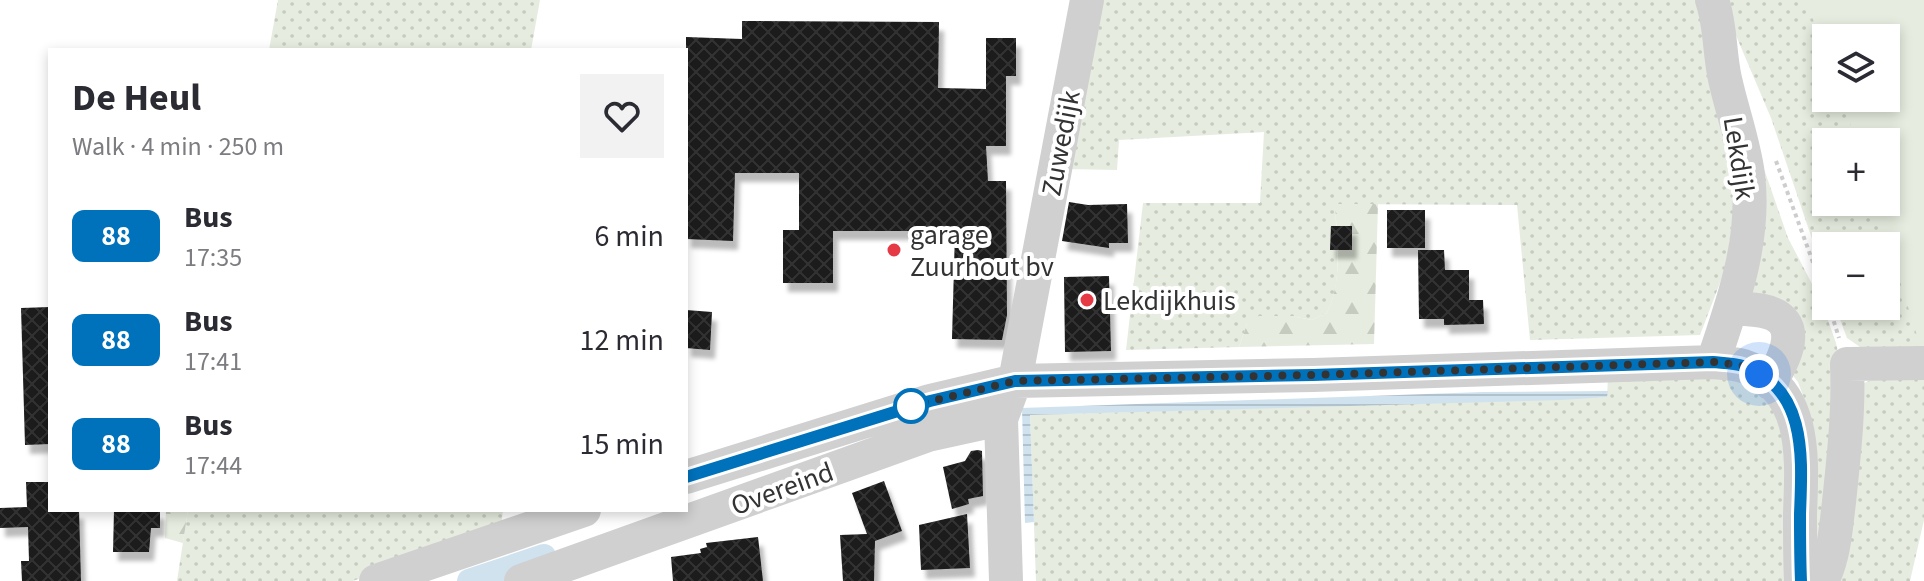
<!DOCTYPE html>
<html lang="en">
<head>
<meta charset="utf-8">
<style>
	:root { --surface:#fff; --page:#f2f2f3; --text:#2b2b33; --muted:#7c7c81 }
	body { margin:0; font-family:"Source Sans 3",sans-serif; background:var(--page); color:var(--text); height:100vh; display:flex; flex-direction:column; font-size:30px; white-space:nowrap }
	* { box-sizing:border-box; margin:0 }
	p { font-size:26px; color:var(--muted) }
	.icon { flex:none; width:44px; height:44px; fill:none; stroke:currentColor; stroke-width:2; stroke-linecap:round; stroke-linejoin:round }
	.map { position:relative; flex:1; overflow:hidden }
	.details { position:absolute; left:48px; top:48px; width:640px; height:464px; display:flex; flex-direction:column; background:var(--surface); border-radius:0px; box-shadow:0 4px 12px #0003 }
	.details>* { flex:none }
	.badge { padding:0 16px; border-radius:12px; font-size:28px; line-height:52px }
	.buttons { position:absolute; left:1812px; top:24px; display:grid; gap:16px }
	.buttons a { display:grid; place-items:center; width:88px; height:88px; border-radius:0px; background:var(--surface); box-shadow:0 4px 12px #0003; font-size:40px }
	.you { position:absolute; width:40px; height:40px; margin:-20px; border:6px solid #fff; border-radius:50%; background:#1a73e8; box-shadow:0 0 0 12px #1a73e833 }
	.map>.badge { position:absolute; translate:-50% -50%; box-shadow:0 0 0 4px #fff }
	.round { display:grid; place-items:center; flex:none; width:84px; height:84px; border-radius:0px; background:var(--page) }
	.summary { display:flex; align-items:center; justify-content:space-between; height:136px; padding:0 24px }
	h1 { font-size:38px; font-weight:700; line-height:60px }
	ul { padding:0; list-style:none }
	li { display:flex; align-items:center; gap:24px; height:104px; padding:0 24px }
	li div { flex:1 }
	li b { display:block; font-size:30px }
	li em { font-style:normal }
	li .badge { min-width:88px; font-weight:700; text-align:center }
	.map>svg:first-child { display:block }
	.grass { fill:url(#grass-dots); fill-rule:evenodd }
	.forest { fill:url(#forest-firs) }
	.green { fill:#e6ecdf }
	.water { fill:url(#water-rules) }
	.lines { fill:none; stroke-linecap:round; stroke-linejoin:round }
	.canal { stroke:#cfe2ee; stroke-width:24 }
	.building { fill:url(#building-cross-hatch); filter:url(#shadow) }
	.path { stroke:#cdcdcd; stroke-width:4; stroke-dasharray:4 4; stroke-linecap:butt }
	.minor { stroke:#d0d0d0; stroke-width:34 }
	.line-casing { stroke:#fff; stroke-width:18 }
	.line { stroke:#0072bc; stroke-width:12 }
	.walk { stroke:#333; stroke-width:8; stroke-dasharray:0 14.4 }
	.poi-dot { fill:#e63946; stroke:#fff; stroke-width:3 }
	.stop-dot { fill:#fff; stroke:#0072bc; stroke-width:4 }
	.labels { text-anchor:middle; stroke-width:8; stroke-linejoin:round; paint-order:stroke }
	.street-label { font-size:28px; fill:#333; stroke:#fff }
	.poi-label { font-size:28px; fill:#333; stroke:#fff; text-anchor:start }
</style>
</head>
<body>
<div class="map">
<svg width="1924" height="581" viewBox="0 0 1924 581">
	<defs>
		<pattern id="grass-dots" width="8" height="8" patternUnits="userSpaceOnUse" patternTransform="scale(2)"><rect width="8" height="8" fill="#e6ecdf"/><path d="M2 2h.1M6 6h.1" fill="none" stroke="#c6cbc0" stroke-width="1.8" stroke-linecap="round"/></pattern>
		<pattern id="forest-firs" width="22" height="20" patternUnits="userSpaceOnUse" patternTransform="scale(2)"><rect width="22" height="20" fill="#e6ecdf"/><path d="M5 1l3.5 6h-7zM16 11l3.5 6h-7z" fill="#c6cbc0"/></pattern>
		<pattern id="water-rules" width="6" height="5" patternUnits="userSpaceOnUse" patternTransform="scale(2)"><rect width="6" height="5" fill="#cfe2ee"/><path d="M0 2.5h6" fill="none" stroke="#b2c2cd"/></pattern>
		<pattern id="building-cross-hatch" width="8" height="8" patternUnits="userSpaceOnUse" patternTransform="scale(2)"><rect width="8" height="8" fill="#1a1a1a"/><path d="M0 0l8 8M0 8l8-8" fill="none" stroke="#333"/></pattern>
		<filter id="shadow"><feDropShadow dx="5" dy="9" stdDeviation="2" flood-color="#0004"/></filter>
	</defs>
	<rect width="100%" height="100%" fill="#fff"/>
	<path class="grass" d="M278,0H540L531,50H269Z
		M1095,0H1696L1738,182L1726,267L1700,335L1530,340L1517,205L1336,204C1334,242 1345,276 1327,313L1312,320L1291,316L1247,324L1239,347L1126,350L1143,203H1260L1264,132L1119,140L1117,170L1066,169Z
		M1721,0H1924V353L1863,349L1847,338L1835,306H1886V246H1826V280L1771,118ZM1826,38H1886V98H1826ZM1826,142H1886V202H1826Z
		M1740,100L1788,238L1822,303L1836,343L1844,380L1825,535L1812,560L1808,409L1798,382L1791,373L1751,294Z
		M1723,375C1754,390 1768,395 1784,427L1786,581H1036L1030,415L1607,397L1608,376Z
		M1873,379H1924V520L1910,581H1839L1860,385Z
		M188,510H503L501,527L353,581H177Z"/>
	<path class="forest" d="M1335,204H1378L1374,344L1239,347L1247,324L1259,316H1291L1312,320L1327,313C1343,279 1337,241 1335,204Z
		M166,510H188L183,543L165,538Z"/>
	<path class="green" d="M1805,0H1924V346L1920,345L1875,202H1886V142H1856L1842,98H1886V38H1826V51Z"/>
	<path class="water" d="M1608,391L1607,397L1561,400L1030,415L1034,522L1025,523L1022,408L1483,392Z"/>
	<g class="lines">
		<path class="canal" d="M469,581L544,556"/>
	</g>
	<path class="building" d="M742,21L939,22L938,88L986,89V38H1016V76H1006V146H986L988,181H1006L1007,315L1002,340L952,339L955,231H833V283H783V230H799V173H735L733,241L686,239V37L742,39Z
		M1069,202L1088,205L1127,204L1128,243H1109V248L1062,241Z
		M1387,210H1425V248H1387Z
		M1331,226H1352V250H1330Z
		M1418,250H1444L1445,270H1469V300H1483L1484,324L1444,325V319H1419Z
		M1109,276L1111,351L1065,352L1064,277Z
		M50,307V444L25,445L21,308Z
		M686,310L712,312L710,350L686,348Z
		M978,450L982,451L983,496L968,499L969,504L952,509L943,467L965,461L971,451Z
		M884,481L902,531L875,541L874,581H843L840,535L867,534L852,493Z
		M26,482H50V510H79L81,581H22L21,561H29L28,527L0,528V508L27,507Z
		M114,510H160V528H151L149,552H113Z
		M967,514L970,568L921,570L919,525Z
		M758,537L763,581H673L671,557L701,553L700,549L707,547L706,543Z"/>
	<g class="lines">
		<path class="path" d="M1776,161L1826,298
			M1829,306L1839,338"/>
		<path class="minor" d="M1712,0C1721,26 1719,52 1725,79C1732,111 1744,143 1748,175C1756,240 1733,302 1713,362
			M1731,308C1742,309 1753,309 1763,311C1806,320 1784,360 1770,383
			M686,477L930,401L1015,381L1313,375L1713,362C1722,363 1734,363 1743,366C1808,388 1802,459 1800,514C1800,536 1800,558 1801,581
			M376,581L584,510
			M521,581L928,435L1001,419
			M1006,581L1001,419L1015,381L1087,0
			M1822,581C1834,558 1836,527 1839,502C1844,455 1849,410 1847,364L1924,363"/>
	</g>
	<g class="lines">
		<defs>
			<path id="line" d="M686,477L930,401L1015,381L1313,375L1713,362C1722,363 1734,363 1743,366C1808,388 1802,459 1800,514C1800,536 1800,558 1801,581"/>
		</defs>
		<use href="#line" class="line-casing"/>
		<use href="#line" class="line"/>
		<path class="walk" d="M911,406L1015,381L1313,375L1713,362L1741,365L1759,374"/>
	</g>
	<g class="poi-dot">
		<circle cx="894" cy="250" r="8"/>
		<circle cx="1087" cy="300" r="8"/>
	</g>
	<circle class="stop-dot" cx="911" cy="406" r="16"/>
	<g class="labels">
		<g class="street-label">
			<text transform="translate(1060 143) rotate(-79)" y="10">Zuwedijk</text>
			<text transform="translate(1740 158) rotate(81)" y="10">Lekdijk</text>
			<text transform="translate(782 488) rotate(-20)" y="10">Overeind</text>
		</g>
		<g class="poi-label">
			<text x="910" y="244">garage<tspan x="910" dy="32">Zuurhout bv</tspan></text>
			<text x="1103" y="310">Lekdijkhuis</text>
		</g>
	</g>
</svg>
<div class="buttons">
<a><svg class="icon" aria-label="layers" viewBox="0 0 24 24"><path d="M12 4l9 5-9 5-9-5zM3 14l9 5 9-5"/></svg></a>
<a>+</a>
<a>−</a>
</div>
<div class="you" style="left:1759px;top:374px"></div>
<section class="details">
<div class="summary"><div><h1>De Heul</h1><p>Walk · 4 min · 250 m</p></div><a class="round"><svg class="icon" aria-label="heart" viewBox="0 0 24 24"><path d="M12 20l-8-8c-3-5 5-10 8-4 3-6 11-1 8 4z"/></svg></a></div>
<ul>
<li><span class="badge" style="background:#0072bc;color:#fff">88</span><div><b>Bus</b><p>17:35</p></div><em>6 min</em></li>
<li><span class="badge" style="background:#0072bc;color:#fff">88</span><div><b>Bus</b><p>17:41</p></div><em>12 min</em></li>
<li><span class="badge" style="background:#0072bc;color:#fff">88</span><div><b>Bus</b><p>17:44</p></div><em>15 min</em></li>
</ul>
</section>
</div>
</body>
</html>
